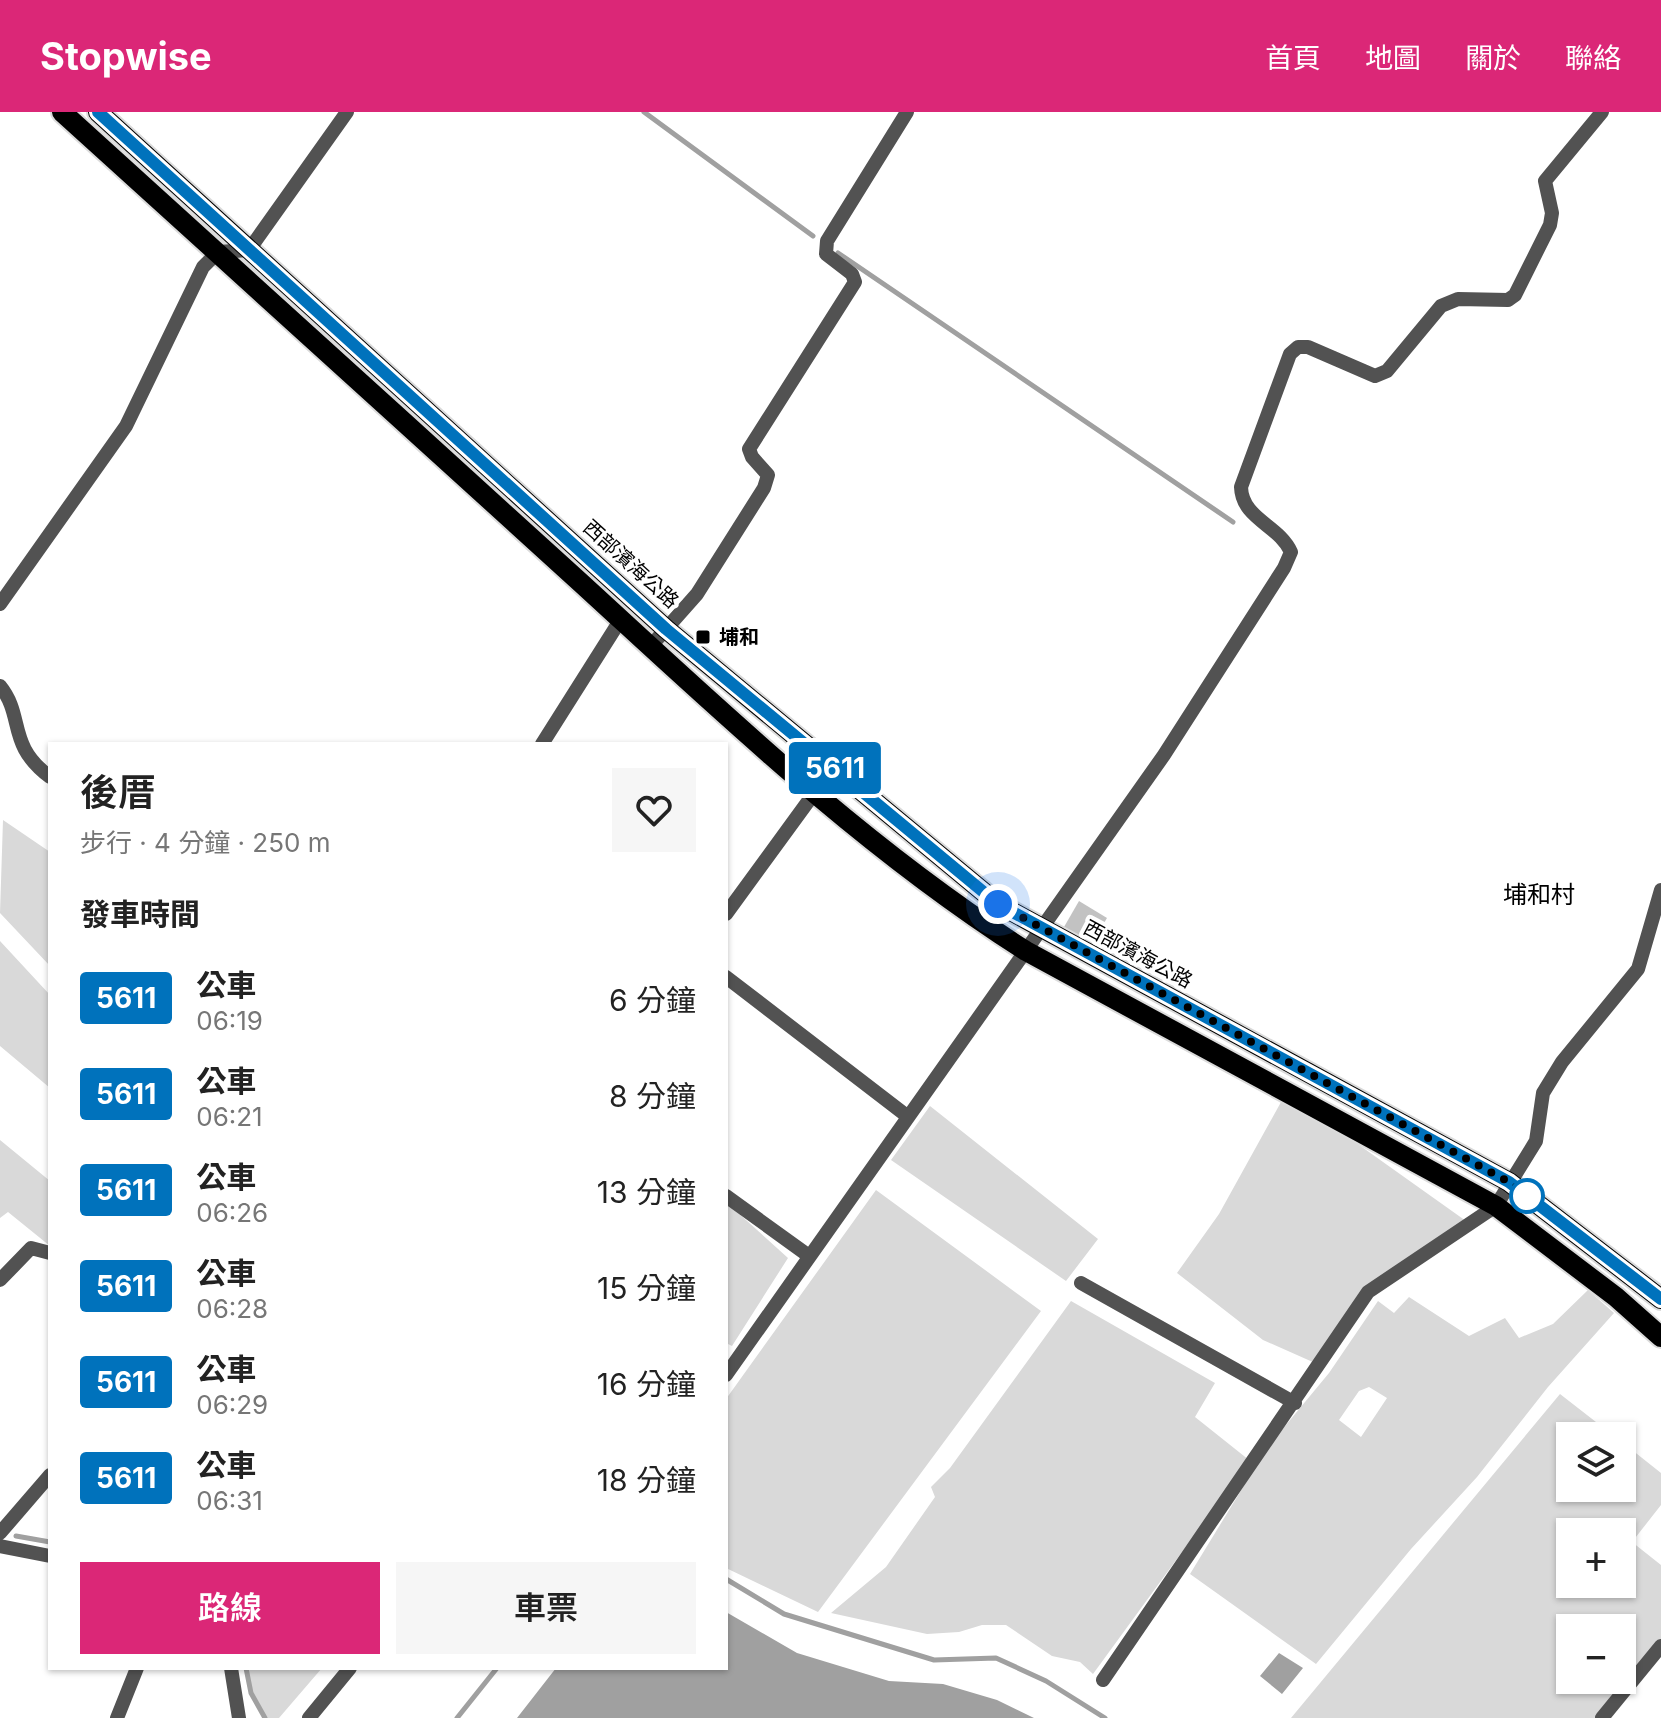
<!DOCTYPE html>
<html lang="zh-TW">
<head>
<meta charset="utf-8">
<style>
	:root { --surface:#fff; --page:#f6f6f6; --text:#222; --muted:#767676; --accent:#db2777 }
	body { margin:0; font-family:Inter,"Noto Sans TC",sans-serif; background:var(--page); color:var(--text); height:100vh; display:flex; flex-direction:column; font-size:30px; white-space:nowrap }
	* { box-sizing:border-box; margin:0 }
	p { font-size:26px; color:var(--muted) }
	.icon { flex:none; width:44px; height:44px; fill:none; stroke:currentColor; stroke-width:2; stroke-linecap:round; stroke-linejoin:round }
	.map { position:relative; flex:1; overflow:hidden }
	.details { position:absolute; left:48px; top:630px; width:680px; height:928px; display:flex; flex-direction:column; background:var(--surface); border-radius:0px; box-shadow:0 2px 6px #0004 }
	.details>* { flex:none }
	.badge { padding:0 16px; border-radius:6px; font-size:28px; line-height:52px }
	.tools { position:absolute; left:1556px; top:1310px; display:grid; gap:16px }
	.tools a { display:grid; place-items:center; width:80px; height:80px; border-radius:0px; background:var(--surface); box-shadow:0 2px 6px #0004; font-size:40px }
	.you { position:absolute; width:40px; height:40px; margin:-20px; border:6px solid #fff; border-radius:50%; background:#1a73e8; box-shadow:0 0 0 12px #1a73e833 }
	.map>.badge { position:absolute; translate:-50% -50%; box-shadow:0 0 0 4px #fff }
	h2 { padding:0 32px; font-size:30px; line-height:72px }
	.round { display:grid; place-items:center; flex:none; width:84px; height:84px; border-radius:0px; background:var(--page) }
	.headline { display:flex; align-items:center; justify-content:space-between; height:136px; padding:0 32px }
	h1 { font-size:38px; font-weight:600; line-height:60px }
	.button { display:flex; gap:16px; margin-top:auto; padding:16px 32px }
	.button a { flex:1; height:92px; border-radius:0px; background:var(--accent); color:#fff; font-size:32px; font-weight:600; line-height:92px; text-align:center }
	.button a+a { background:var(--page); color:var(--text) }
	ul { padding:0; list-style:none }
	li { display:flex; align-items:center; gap:24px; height:96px; padding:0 32px }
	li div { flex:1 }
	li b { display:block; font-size:30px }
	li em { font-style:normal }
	li .badge { min-width:88px; font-weight:700; text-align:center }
	header { display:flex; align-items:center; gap:48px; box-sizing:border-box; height:112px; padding:0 40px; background:var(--accent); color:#fff }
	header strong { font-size:38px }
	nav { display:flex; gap:44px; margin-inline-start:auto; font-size:28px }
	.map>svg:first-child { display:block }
	.green { fill:#d9d9d9; fill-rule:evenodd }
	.water { fill:#a0a0a0 }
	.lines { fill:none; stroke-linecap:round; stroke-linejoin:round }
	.stream { stroke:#a0a0a0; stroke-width:5 }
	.building { fill:#c2c2c2 }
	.primary-casing { stroke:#dbdbdb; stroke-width:24 }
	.street { stroke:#525252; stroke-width:14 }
	.primary { stroke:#000; stroke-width:20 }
	.line-casing { stroke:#fff; stroke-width:18 }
	.line { stroke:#0072bc; stroke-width:12 }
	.walk { stroke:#000; stroke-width:8; stroke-dasharray:0 14.4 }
	.poi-dot { fill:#000; stroke:#fff; stroke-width:3 }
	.stop-dot { fill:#fff; stroke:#0072bc; stroke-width:4 }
	.labels { text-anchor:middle; stroke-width:8; stroke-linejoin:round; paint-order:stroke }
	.street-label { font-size:20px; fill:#000; stroke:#fff }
	.poi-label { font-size:20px; font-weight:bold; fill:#000; stroke:#fff; text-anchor:start }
	.quarter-label { font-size:24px; fill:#000; stroke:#fff }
</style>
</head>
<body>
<header>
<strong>Stopwise</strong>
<nav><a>首頁</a><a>地圖</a><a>關於</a><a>聯絡</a></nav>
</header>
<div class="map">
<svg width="1661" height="1606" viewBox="0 0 1661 1606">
	<rect width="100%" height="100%" fill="#fff"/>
	<path class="green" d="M3,708L50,740V854L0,801Z
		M0,829L50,883V976L0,934Z
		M1286,981L1466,1109L1359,1181L1315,1251L1263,1228L1177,1161L1219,1102Z
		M930,994L1098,1127L1066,1169L891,1048Z
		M0,1028L50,1069V1134L8,1100L0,1106Z
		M876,1078L1041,1199L818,1500L726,1456V1287Z
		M726,1090L788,1146L732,1234L726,1231Z
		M1588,1178L1614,1201L1548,1275L1477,1365L1411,1437L1316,1552L1190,1462L1267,1336L1329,1261L1378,1189L1394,1201L1409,1185L1469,1224L1505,1206L1519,1226L1553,1212ZM1369,1275L1387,1286L1361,1325L1339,1308L1359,1279Z
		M1071,1189L1215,1271L1195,1305L1249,1348L1093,1562L1080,1550L1052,1544L1006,1513H982L959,1520L927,1522L831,1501L886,1455L935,1385L931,1375L950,1356Z
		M1560,1282L1614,1324H1570V1376H1622V1330L1661,1361V1393L1632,1430L1661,1453V1535L1602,1606H1291ZM1570,1420H1622V1472H1570ZM1570,1516H1622V1568H1570Z
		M246,1556H322L279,1606H265L251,1581Z"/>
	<path class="water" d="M726,1500L797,1541L889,1569L943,1572L997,1588L1034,1606H517L556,1556H726Z
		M1279,1541L1303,1556L1282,1582L1260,1564Z"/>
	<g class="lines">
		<path class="stream" d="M644,0L813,124
			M838,141L1233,410
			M16,1424L50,1430
			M726,1467L784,1502L934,1548L996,1546L1046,1569L1105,1606
			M246,1556L251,1581L265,1606
			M457,1606L497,1556"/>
	</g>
	<path class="building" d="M1079,789L1107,806L1092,831L1064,815Z"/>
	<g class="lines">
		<defs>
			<path id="primary" d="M62,0C236,157 408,314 581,471C723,601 864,736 1026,839L1496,1094L1616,1185L1661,1225
				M98,0L666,517L998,792L1509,1070L1661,1187"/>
		</defs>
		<use href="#primary" class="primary-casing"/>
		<path class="street" d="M0,492L126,314L203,155L218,140L249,138L347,0
			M650,535L697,482L764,376L768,363L752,345L749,337L855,170L852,162L826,142L827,129L907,0
			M0,574C25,605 6,632 50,665
			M542,632L621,507
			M726,802L815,680L810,635
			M726,865L907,1004
			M726,1084L809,1144
			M0,1168L31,1136L50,1141
			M1081,1171L1295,1291
			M726,1263L1164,643L1284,456L1291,440C1279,413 1242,407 1241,375L1290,242L1298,235H1308L1375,264L1387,259L1441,194L1458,187L1508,188L1515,183L1550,113L1552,101L1545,69L1602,0
			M0,1421L50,1363
			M0,1434L50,1444
			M231,1556L239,1606
			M1103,1568L1368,1180L1496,1094L1536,1029L1543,981L1562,950L1638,857L1661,778
			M117,1606L137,1556
			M309,1606L350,1556
			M1602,1606L1661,1534"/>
		<use href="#primary" class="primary"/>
	</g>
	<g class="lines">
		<defs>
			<path id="line" d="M98,0L666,517L998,792L1509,1070L1661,1187"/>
		</defs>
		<use href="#line" class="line-casing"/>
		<use href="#line" class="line"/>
		<path class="walk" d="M998,792L1509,1070L1531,1086L1527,1084"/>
	</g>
	<rect class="poi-dot" x="695" y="517" width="16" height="16" rx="4"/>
	<circle class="stop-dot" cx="1527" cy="1084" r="16"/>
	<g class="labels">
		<g class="street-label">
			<text transform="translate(631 452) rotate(42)" y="7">西部濱海公路</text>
			<text transform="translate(1138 842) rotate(28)" y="7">西部濱海公路</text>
		</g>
		<g class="poi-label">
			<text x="719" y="532">埔和</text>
		</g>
		<g class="quarter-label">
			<text x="1539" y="791">埔和村</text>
		</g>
	</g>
</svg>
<div class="tools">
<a><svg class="icon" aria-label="layers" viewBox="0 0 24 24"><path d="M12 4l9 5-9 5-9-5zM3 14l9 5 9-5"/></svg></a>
<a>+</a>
<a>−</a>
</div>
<div class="you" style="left:998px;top:792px"></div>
<b class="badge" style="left:835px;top:656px;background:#0072bc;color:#fff">5611</b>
<section class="details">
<div class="headline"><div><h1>後厝</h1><p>步行 · 4 分鐘 · 250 m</p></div><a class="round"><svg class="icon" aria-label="heart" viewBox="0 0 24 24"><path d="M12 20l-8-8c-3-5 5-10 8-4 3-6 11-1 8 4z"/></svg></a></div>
<h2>發車時間</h2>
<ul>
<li><span class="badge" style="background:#0072bc;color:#fff">5611</span><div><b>公車</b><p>06:19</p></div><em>6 分鐘</em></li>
<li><span class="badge" style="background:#0072bc;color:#fff">5611</span><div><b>公車</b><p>06:21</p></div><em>8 分鐘</em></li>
<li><span class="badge" style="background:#0072bc;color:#fff">5611</span><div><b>公車</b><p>06:26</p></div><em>13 分鐘</em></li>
<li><span class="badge" style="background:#0072bc;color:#fff">5611</span><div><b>公車</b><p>06:28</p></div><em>15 分鐘</em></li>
<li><span class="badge" style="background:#0072bc;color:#fff">5611</span><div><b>公車</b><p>06:29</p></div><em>16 分鐘</em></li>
<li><span class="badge" style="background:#0072bc;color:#fff">5611</span><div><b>公車</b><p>06:31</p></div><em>18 分鐘</em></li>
</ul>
<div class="button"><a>路線</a><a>車票</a></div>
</section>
</div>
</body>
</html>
